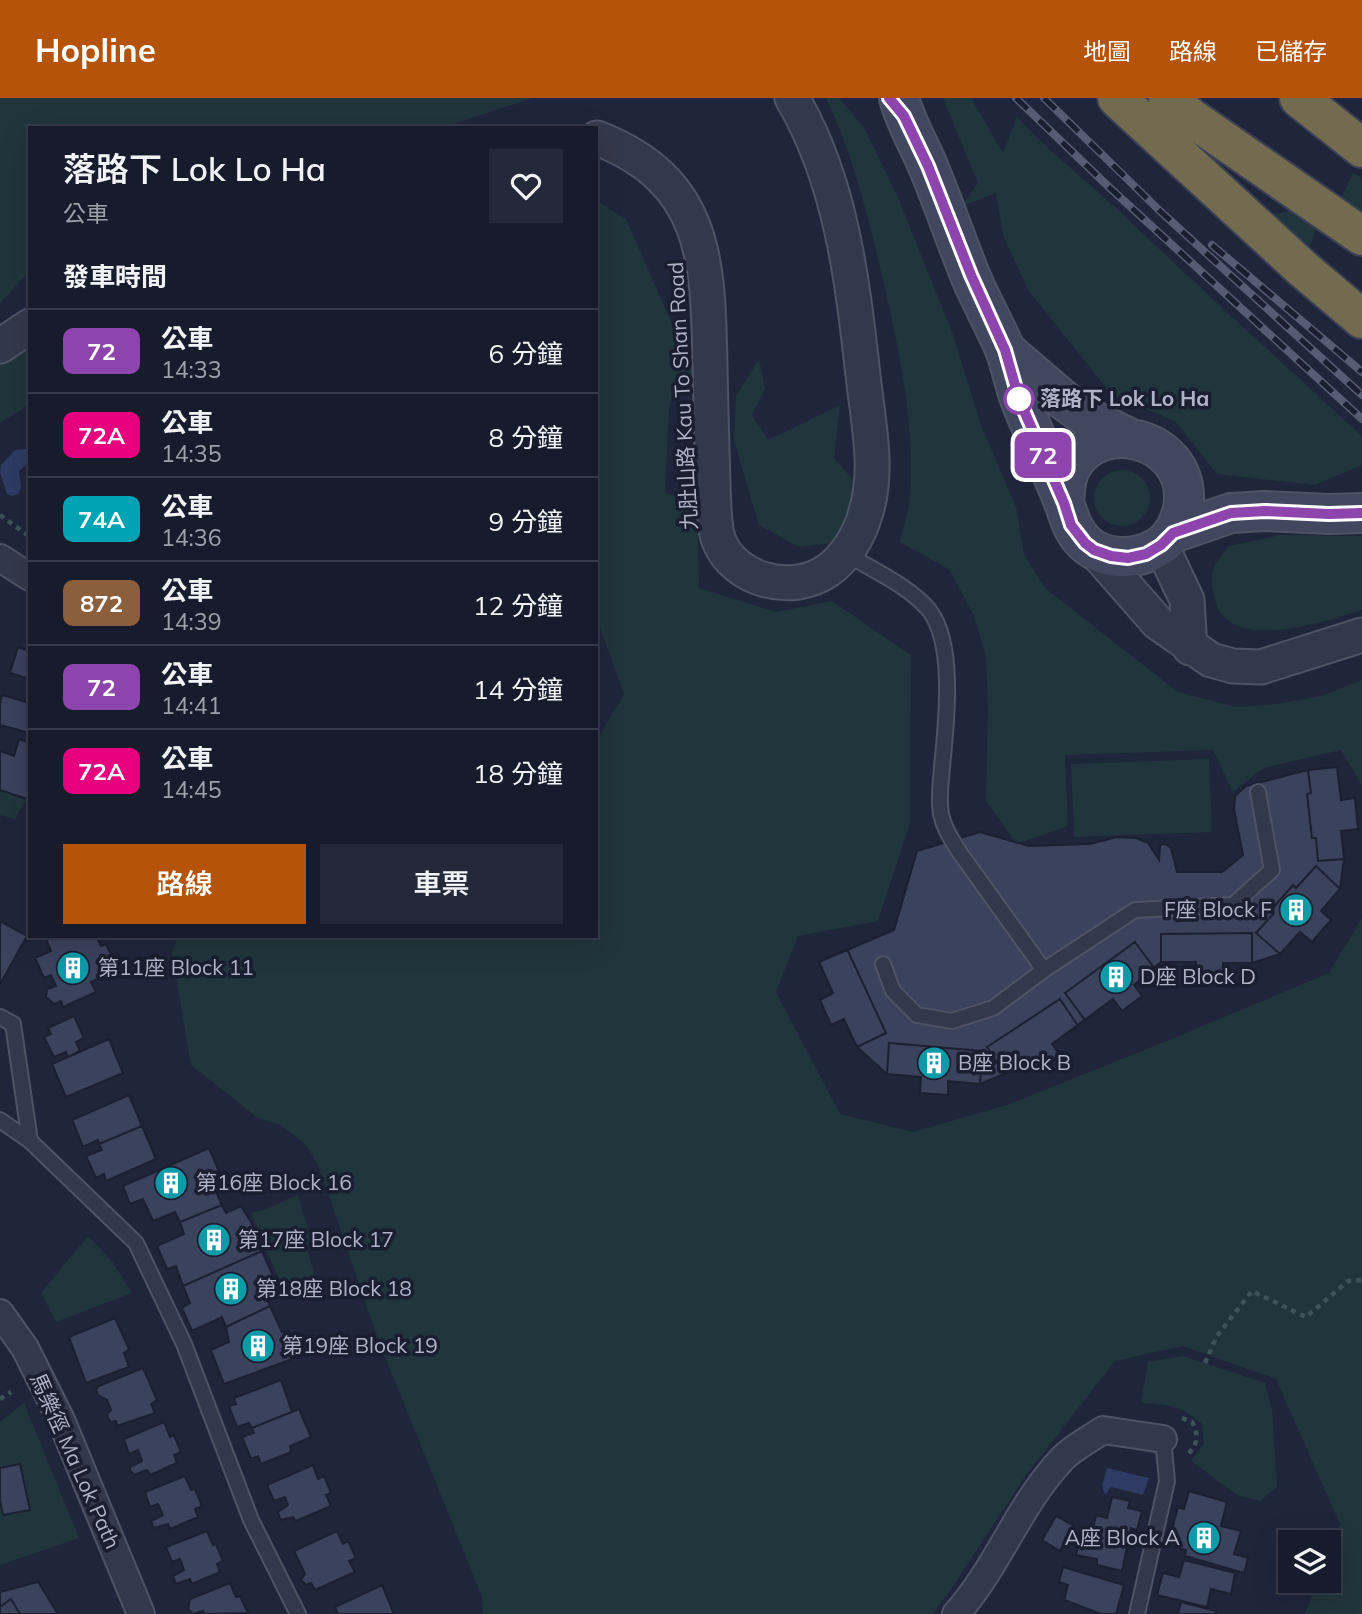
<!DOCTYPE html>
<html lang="zh-TW">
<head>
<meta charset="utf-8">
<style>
	:root { --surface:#171c2d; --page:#242939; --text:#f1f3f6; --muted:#9ea1aa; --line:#363a49; --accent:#b45309 }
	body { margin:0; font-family:Mulish,"Noto Sans TC",sans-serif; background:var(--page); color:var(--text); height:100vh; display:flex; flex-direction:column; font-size:26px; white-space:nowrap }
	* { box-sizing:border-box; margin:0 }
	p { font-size:23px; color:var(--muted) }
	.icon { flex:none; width:38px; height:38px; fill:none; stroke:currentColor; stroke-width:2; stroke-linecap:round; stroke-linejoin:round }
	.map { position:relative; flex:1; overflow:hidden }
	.details { position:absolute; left:28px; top:28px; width:570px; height:812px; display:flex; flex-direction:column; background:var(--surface); border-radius:0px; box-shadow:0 7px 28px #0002,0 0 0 2px var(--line) }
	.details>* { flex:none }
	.badge { padding:0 14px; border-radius:10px; font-size:24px; line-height:46px }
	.fabs { position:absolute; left:1278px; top:1432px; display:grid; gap:14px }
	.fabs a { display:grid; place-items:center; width:63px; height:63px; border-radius:0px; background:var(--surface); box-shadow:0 7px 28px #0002,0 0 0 2px var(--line); font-size:35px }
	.map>.badge { position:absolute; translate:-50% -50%; box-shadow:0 0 0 4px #fff }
	h2 { padding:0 35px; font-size:26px; line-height:63px }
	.round { display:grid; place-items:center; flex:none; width:74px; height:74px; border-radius:0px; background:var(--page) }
	.headline { display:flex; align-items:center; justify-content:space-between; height:119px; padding:0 35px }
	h1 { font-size:33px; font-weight:600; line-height:52px }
	.primary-button { display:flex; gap:14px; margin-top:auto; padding:14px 35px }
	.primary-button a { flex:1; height:80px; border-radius:0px; background:var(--accent); color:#fff; font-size:28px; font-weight:600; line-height:80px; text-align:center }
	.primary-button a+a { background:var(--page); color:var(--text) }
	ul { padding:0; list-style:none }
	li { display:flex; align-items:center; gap:21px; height:84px; padding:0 35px; border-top:2px solid var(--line) }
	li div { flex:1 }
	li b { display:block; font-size:26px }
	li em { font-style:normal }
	li .badge { min-width:77px; font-weight:700; text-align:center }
	header { display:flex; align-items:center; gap:42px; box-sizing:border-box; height:98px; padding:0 35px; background:var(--accent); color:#fff }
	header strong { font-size:33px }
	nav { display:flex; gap:38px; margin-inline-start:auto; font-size:24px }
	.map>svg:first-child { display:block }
	.green { fill:#21353c }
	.water { fill:#2f3b63 }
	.building { fill:#3b425c; stroke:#1b2032; stroke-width:2 }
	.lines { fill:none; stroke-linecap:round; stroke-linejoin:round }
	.service-casing { stroke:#4e5366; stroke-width:18 }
	.minor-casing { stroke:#4e5366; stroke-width:30 }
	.tertiary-casing { stroke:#4e5366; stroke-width:37 }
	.secondary-casing { stroke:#4e5366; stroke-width:42 }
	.motorway-casing { stroke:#3b4053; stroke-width:42 }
	.path { stroke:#3f525a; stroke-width:4.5; stroke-dasharray:5 5; stroke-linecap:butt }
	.service { stroke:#33394c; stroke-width:14 }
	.minor { stroke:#33394c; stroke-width:26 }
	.tertiary { stroke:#33394c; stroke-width:33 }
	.secondary { stroke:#41475f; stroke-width:38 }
	.motorway { stroke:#726b4f; stroke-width:38 }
	.rail-casing { stroke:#555c73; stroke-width:8 }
	.rail { stroke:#191e30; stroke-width:5; stroke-dasharray:16; stroke-linecap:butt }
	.line-casing { stroke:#fff; stroke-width:16 }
	.line { stroke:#8e44ad; stroke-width:10 }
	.stop-dot { fill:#fff; stroke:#8e44ad; stroke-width:3.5 }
	.labels { text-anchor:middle; stroke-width:7; stroke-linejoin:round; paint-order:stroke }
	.street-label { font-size:21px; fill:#aeb3c8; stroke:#191e30 }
	.stop-label { font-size:21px; font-weight:bold; fill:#aeb3c8; stroke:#191e30; text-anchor:start }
	.poi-label { font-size:21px; fill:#aeb3c8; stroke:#191e30; text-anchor:start }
</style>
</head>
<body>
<header>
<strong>Hopline</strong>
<nav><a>地圖</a><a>路線</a><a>已儲存</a></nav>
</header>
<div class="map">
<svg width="1362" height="1516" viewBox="0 0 1362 1516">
	<rect width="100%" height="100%" fill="#1f263c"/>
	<path class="green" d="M0,0H532L441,30H30V172L0,206Z
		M826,0H839L865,31L899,102L952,234L981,327L1016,409L1024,456L1045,490L1178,594L1236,609L1276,606L1321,598L1362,582V687L1341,652L1263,670L1233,694L1213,652L1065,657L1068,728L1017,746L986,703L988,609L986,559L974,518L950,472L900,444C903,429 909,412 910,397C915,325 899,252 883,182C868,119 854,59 826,0Z
		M943,0H971L1003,55L1017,19C1048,53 1085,81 1119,113C1199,189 1280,263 1362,338V367L1315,387L1217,376L1175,323L1112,297L1028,192L1003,137L996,95L962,108L978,85Z
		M1353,75L1362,80V134L1333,116Z
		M597,103L626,121L700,290L675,289L669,311L665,395L697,405L699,490L776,514L832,503L911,557L910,725L878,823L798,838L776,894L840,1016L913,1034L1007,1007L1179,938L1329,875L1362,820V1516H1305L1318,1482H1328V1456L1340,1426L1276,1281L1183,1248L1115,1263L1026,1377L953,1488L933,1516H483L482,1499L378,1241L319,1069L307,1048L281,1027L258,1020L191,967L172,855L178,838H597V642L624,596L597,522Z
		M1294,112L1317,129L1306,158L1262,119Z
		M30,233V306L0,325V253Z
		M759,261L765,291L752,317L768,342L840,307L834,360L864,394L850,443L799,449L759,427L734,343L736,298Z
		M1094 400a28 28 0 1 1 56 0a28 28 0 1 1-56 0Z
		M1281,437L1362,438V512C1326,523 1229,557 1215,502C1208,473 1212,470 1229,448Z
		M1209,661L1212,734L1074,739L1071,666Z
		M0,664L30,695L15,721L0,717Z
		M298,1097L311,1143L306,1147L317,1187L284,1194L251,1115L264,1112Z
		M88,1138L112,1163L132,1195L56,1224L41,1195Z
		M1183,1258L1265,1285L1272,1311L1277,1389L1260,1403L1237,1397L1191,1363L1204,1346L1202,1326C1182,1308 1167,1306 1141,1305L1148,1264Z
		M24,1305L79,1440L0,1467V1324Z"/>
	<path class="water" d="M26,351L30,354V364L19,373L21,389L19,396L12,398L7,396L0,374L1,367L15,352Z
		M1107,1370L1149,1380L1143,1397L1111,1389L1105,1397L1102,1388Z"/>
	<path class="building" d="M18,549L30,553V581L10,575Z
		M2,597L30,605V635L0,627V606Z
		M19,641L30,645V702L0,692V653L14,658Z
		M1337,669L1341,702L1355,700L1358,731L1341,733L1344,761L1318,763L1316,740H1312L1307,696L1311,695L1308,672Z
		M1337,669L1341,702L1355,700L1358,731L1341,733L1344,761L1340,791L1321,813L1331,822L1312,844L1300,834L1280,856L1252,865H1223V879H1197L1196,864H1161L1134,887L1142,898L1122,913L1113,901L1052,946L1060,957L1037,972L1029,959L1004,976L980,986L948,983V997L920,995L921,979L887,976L857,949L844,921L831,927L820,902L833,895L819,864L894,832L917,753L980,734L1029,748L1090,746L1117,739L1136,740L1148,745L1159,762L1160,748L1164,745L1171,750L1177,774H1222L1243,757L1234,711L1235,698L1246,688L1308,672Z
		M1316,768L1340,791L1321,813L1331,822L1312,844L1300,834L1280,856L1256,835L1274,815L1271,812L1293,787L1296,790Z
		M0,823L27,838L0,886Z
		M1252,835V865H1223V879H1197L1196,864H1161V836Z
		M52,838H96L101,848L106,846L113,861L105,865L110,875L91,884L96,894L63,909L61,903L54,906L46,899L47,891L56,888L51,877L44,880L35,860L51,853L46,841Z
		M1135,844L1155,871L1134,887L1142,898L1122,913L1113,901L1085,922L1065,895Z
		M847,851L886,935L857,949L844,921L831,927L820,902L833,895L819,864Z
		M1060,901L1078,928L1052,946L1060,957L1037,972L1029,959L1004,976L987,949Z
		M74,918L84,940L76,944L80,953L68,959L66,954L54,959L44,939L51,936L48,930Z
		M109,941L123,975L66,999L52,966Z
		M889,945L982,953L980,986L948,983V997L920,995L921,979L887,976Z
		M129,997L142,1028L99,1046L98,1042L83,1049L72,1022Z
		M142,1028L156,1061L106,1083L104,1076L96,1080L86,1058L102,1052L99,1046Z
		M209,1050L221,1078L211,1083L222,1107L180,1124L175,1114L153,1123L143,1101L130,1106L123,1088Z
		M222,1107L226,1115L241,1108L251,1124L262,1153L183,1188L176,1168L167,1171L157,1148L184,1136L180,1124Z
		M262,1153L280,1194L266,1200L270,1208L226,1229L222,1219L192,1233L182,1210L190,1205L183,1188Z
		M270,1208L282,1234L288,1232L300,1258L224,1286L211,1252L229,1244L226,1229Z
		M115,1220L129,1251L124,1255L129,1269L86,1285L69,1239Z
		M143,1270L157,1302L151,1306L155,1315L117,1328L116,1323L111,1324L108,1320L107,1316L111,1312L107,1302L98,1297L96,1292L99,1288Z
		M281,1282L292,1314L252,1330L249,1325L237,1329L229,1308L236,1306L234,1300Z
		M299,1311L311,1339L290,1348L291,1354L261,1366L258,1358L251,1361L242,1339L254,1335L252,1330Z
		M164,1324L170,1339L174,1337L181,1354L174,1357L177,1365L150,1377L147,1372L134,1377L130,1372V1369L142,1363L138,1352L129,1356L124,1341Z
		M20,1366L30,1412L3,1417L0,1402V1370Z
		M313,1367L318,1381L324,1378L331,1395L326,1397L331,1408L296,1423L293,1419L280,1422L278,1414L288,1407L285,1399L274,1403L267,1387Z
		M185,1378L191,1392L195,1391L202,1408L195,1411L198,1419L170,1431L168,1426L154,1430L151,1423L163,1417L158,1406L150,1409L145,1394Z
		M1189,1393L1227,1404L1221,1428L1241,1433L1234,1456L1248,1460L1244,1475L1185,1458L1186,1452L1168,1447L1178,1409L1184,1411Z
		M1112,1399L1130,1403L1128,1410L1142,1413L1137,1432L1131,1430L1122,1473L1097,1467V1461L1076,1457L1081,1436L1091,1438L1096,1417L1107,1420Z
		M1056,1418L1074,1428L1060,1453L1042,1442Z
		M207,1433L213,1447L216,1446L223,1463L217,1466L220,1474L192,1486L190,1481L176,1486L173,1478L184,1472L180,1461L172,1464L166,1449Z
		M337,1433L343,1446L348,1443L356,1460L349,1463L355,1474L315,1492L311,1485L306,1487L301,1482L305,1476L294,1453Z
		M1184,1462L1235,1475L1231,1496L1211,1491L1207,1509L1157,1497L1163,1475L1179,1479Z
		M1063,1469L1124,1487L1116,1516H1101L1064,1502L1068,1487L1059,1484Z
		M38,1484L58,1516H0V1494Z
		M230,1485L236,1499L240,1498L248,1515L205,1516L203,1513L193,1516L188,1511L190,1501Z
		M382,1487L394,1516H338L335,1509Z
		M11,1501L20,1516H0V1509Z
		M1181,1504L1216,1513V1516H1178Z"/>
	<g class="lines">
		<defs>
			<path id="service" d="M845,455C872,472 908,487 929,512C956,546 946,627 942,669C941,685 938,700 941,716C944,731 952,742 960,755L1044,872
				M883,866L893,893L917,917L952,923L993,910L1044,872L1135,812L1233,807L1272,772L1258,694
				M0,919L13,926L30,1043
				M0,1022L30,1043L136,1145L184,1246L251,1422L298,1516
				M1137,1516L1167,1383L1163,1341"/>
			<path id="minor" d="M0,460L30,479
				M0,1215L25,1250L61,1322L141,1516
				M956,1516C998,1469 1019,1406 1063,1360C1074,1349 1090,1341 1103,1332L1163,1341"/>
			<path id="tertiary" d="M597,40C708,83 708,165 710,268C711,316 712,364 714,411C715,422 715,433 719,443C735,483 792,497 827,473C845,461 859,438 865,417C879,375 869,329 864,286C853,189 843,86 792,0
				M0,248L30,228
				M1161,447L1187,502L1190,550
				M1094,452L1158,525L1211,562L1233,568L1261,569L1362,537"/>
			<path id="secondary" d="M899,0C906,26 920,48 930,73C944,107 956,142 970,177C980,201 993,224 1004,249C1011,267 1014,286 1021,304C1034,337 1050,369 1063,402C1069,417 1071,431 1084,444C1103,463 1134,463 1157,450C1174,440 1183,420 1184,401C1186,340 1100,317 1071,369C1065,380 1065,393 1064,405
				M1005,252L1062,301L1090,321L1127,339
				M1173,435L1231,415L1265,413L1329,416L1362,415"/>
			<path id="motorway" d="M1117,0L1303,171L1362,221
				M1168,0L1190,19L1362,138
				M1299,0L1362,50"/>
		</defs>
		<use href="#service" class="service-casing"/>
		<use href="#minor" class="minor-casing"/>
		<use href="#tertiary" class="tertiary-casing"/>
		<use href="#secondary" class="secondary-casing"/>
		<use href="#motorway" class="motorway-casing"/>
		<path class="path" d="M0,417L30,439
			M1205,1265L1217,1238L1252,1193L1306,1219L1348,1183L1362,1182
			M0,1301L11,1294
			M1182,1320L1192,1324C1200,1338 1197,1348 1186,1358"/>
		<use href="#service" class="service"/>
		<use href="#minor" class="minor"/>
		<use href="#tertiary" class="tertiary"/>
		<use href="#secondary" class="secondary"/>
		<use href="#motorway" class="motorway"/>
		<defs>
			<path id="rail" d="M1016,0L1110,90L1362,321
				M1044,0L1161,114L1362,297
				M1212,147L1362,274"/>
		</defs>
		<use href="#rail" class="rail-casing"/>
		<use href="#rail" class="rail"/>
	</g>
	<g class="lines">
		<defs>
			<path id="line" d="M889,0L904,18L928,68L971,177L1005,252L1019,301L1064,405L1071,427L1085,445L1094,452L1111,458L1128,460L1146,456L1161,447L1173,435L1231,415L1265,413L1329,416L1362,415"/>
		</defs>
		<use href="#line" class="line-casing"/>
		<use href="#line" class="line"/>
	</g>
	<defs>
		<symbol id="building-disc" viewBox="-11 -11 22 22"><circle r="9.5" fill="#0f9aa8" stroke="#191e30"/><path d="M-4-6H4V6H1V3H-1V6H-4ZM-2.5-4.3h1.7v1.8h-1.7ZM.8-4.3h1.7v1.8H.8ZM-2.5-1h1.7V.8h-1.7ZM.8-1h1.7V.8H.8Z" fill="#fff"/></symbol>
	</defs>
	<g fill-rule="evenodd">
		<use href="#building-disc" x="1277" y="793" width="38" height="38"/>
		<use href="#building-disc" x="54" y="851" width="38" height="38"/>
		<use href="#building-disc" x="1097" y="860" width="38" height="38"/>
		<use href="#building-disc" x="915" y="946" width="38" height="38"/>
		<use href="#building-disc" x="152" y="1066" width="38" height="38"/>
		<use href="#building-disc" x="195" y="1123" width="38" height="38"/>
		<use href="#building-disc" x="212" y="1172" width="38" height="38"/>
		<use href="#building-disc" x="239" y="1229" width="38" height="38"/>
		<use href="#building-disc" x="1185" y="1421" width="38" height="38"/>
	</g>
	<circle class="stop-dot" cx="1019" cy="301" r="14"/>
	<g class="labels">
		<g class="street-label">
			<text transform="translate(683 298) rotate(-93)" y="7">九肚山路 Kau To Shan Road</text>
			<text transform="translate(75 1363) rotate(66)" y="7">馬樂徑 Ma Lok Path</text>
		</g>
		<g class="stop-label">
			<text x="1040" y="308">落路下 Lok Lo Ha</text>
		</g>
		<g class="poi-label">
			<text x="1272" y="819" text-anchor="end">F座 Block F</text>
			<text x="98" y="877">第11座 Block 11</text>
			<text x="1140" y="886">D座 Block D</text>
			<text x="958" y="972">B座 Block B</text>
			<text x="196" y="1092">第16座 Block 16</text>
			<text x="238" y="1149">第17座 Block 17</text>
			<text x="256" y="1198">第18座 Block 18</text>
			<text x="282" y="1255">第19座 Block 19</text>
			<text x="1180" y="1447" text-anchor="end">A座 Block A</text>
		</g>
	</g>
</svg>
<div class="fabs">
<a><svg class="icon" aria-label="layers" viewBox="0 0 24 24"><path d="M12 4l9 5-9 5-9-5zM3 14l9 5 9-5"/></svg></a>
</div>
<b class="badge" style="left:1043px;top:357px;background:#8e44ad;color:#fff">72</b>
<section class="details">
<div class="headline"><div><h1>落路下 Lok Lo Ha</h1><p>公車</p></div><a class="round"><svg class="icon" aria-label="heart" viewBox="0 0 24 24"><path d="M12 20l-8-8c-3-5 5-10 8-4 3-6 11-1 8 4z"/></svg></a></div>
<h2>發車時間</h2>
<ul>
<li><span class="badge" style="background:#8e44ad;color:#fff">72</span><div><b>公車</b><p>14:33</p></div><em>6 分鐘</em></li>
<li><span class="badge" style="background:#e6007e;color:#fff">72A</span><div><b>公車</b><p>14:35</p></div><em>8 分鐘</em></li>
<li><span class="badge" style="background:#00a3b4;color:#fff">74A</span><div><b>公車</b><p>14:36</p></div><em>9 分鐘</em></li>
<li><span class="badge" style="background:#8b5e3c;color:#fff">872</span><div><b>公車</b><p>14:39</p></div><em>12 分鐘</em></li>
<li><span class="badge" style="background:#8e44ad;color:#fff">72</span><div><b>公車</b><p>14:41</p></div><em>14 分鐘</em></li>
<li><span class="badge" style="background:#e6007e;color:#fff">72A</span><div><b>公車</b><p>14:45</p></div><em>18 分鐘</em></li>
</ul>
<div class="primary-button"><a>路線</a><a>車票</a></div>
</section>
</div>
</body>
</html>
